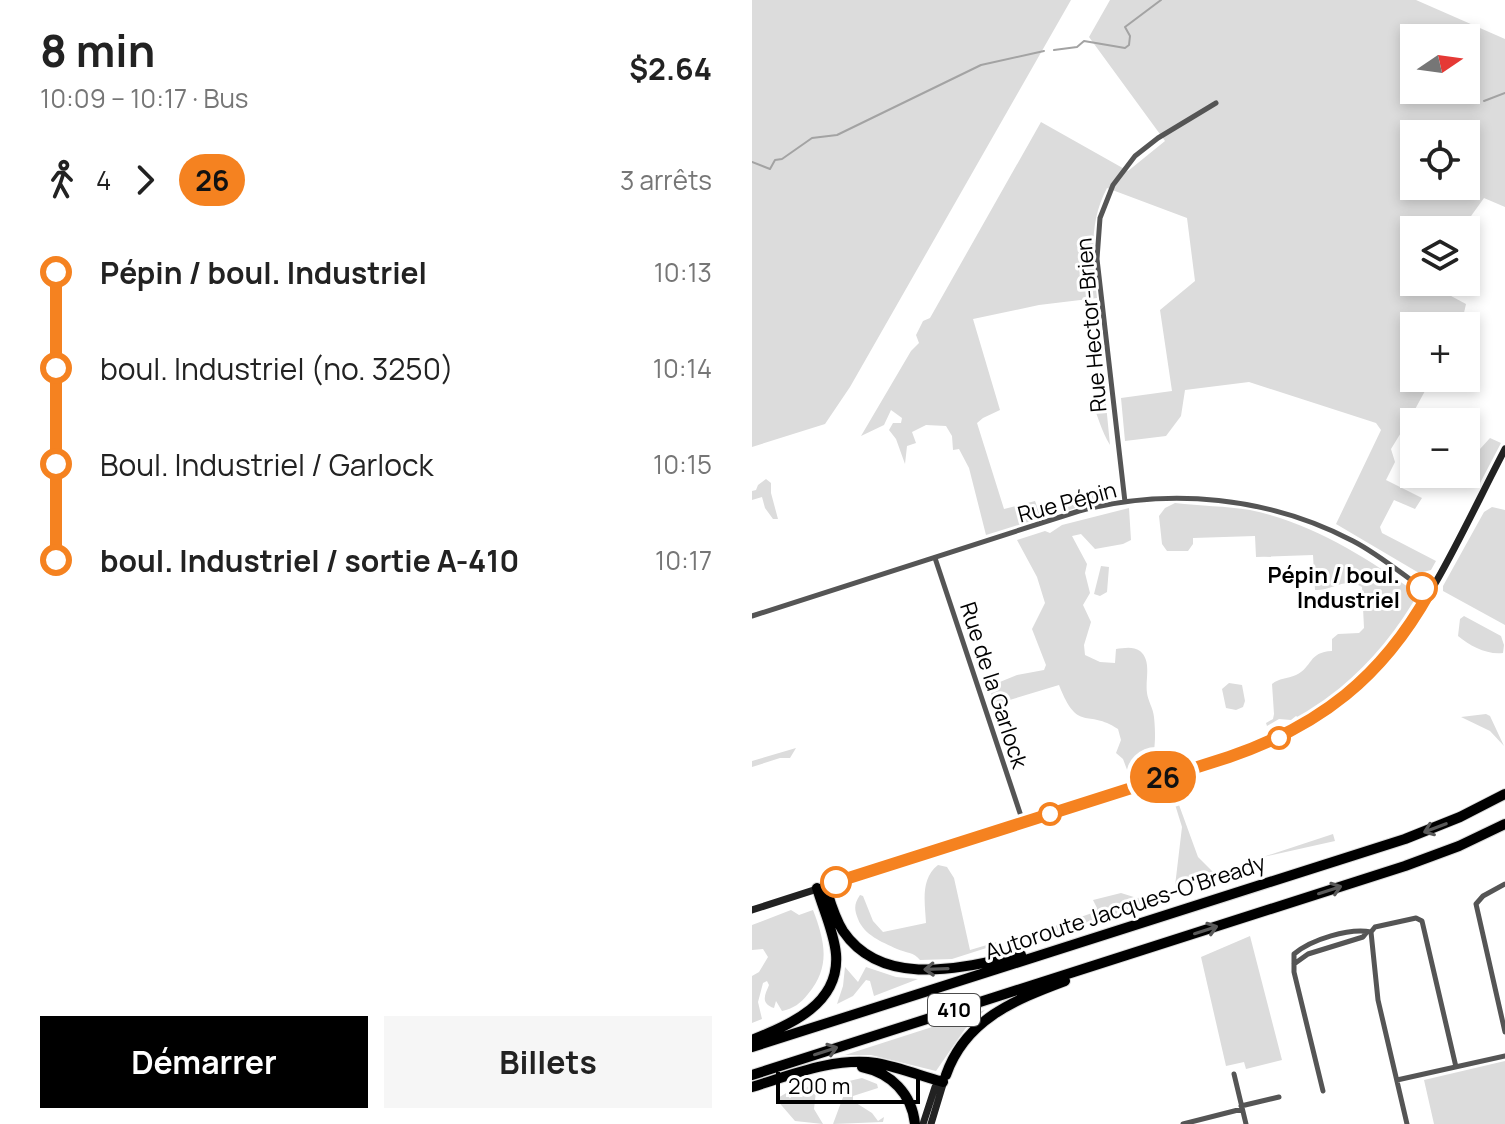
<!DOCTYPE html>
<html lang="fr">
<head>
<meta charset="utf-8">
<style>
	:root { --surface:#fff; --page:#f6f6f6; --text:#222; --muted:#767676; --accent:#000 }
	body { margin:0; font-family:Manrope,sans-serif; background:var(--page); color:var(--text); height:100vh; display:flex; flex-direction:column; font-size:30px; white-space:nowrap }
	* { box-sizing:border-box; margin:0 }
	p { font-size:26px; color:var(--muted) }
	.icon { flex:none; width:44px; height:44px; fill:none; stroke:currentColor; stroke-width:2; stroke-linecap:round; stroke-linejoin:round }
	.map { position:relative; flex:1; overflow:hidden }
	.side { display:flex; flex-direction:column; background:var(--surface); width:752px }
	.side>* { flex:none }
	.badge { padding:0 16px; border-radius:26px; font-size:28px; line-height:52px }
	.needle { width:52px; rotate:77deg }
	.controls { position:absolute; left:648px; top:24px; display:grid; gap:16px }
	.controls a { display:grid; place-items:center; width:80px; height:80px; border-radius:0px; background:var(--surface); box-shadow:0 4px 12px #0003; font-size:40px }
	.scale { position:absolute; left:24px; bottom:20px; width:144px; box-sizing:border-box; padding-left:8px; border:4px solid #000; border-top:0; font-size:22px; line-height:28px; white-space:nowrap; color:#000; -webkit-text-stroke:6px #fff; paint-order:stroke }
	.map>.badge { position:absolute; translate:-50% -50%; box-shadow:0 0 0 4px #fff }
	.legs { display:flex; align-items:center; gap:12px; height:88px; padding:0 40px; font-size:26px }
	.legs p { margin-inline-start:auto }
	.overview { display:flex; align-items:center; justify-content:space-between; height:136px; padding:0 40px }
	h1 { font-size:44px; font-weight:700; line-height:60px }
	.primary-button { display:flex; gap:16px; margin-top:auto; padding:16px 40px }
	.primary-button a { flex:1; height:92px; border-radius:0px; background:var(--accent); color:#fff; font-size:32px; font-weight:700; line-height:92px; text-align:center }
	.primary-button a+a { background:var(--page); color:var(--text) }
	ul { padding:0 40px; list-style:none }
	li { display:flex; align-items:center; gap:28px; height:96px; font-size:30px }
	li i { display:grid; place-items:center; width:12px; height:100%; margin:0 10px; background:currentColor }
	li i::after { content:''; width:20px; height:20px; margin:-10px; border:6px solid; border-radius:50%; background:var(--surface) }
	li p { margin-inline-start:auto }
	li:first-child i { background:linear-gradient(#0000 50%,currentColor 0) }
	li:last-child i { background:linear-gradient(currentColor 50%,#0000 0) }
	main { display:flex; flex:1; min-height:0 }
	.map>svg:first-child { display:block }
	.green { fill:#dcdcdc; fill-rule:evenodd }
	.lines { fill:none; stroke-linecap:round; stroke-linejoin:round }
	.stream { stroke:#a3a3a3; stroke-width:2 }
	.highway-casing { stroke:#dbdbdb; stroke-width:12 }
	.street { stroke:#555; stroke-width:5 }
	.secondary { stroke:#222; stroke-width:7 }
	.highway { stroke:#000; stroke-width:10 }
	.oneway { stroke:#595959 }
	.line-1-casing { stroke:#fff; stroke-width:18 }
	.line-1 { stroke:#f58220; stroke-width:12 }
	.stop-1-dot { fill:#fff; stroke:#f58220; stroke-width:4 }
	.labels { text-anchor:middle; stroke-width:6; stroke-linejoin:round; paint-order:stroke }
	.shield { fill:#fff; stroke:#4c4c4c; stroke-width:2 }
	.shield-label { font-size:20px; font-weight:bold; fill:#000 }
	.street-label { font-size:22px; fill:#000; stroke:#fff }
	.stop-label { font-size:22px; font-weight:bold; fill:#000; stroke:#fff; text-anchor:end }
</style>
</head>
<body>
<main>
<section class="side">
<div class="overview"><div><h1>8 min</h1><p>10:09 – 10:17 · Bus</p></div><b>$2.64</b></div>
<div class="legs"><svg class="icon" aria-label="walk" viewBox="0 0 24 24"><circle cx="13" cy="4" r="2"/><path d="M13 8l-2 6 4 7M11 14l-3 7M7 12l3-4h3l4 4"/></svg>4<svg class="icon" aria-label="forward" viewBox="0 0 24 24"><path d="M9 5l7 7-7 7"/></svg><b class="badge" style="background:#f58220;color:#111">26</b><p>3 arrêts</p></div>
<ul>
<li><i style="color:#f58220"></i><b>Pépin / boul. Industriel</b><p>10:13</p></li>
<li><i style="color:#f58220"></i><span>boul. Industriel (no. 3250)</span><p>10:14</p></li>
<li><i style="color:#f58220"></i><span>Boul. Industriel / Garlock</span><p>10:15</p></li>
<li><i style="color:#f58220"></i><b>boul. Industriel / sortie A-410</b><p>10:17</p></li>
</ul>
<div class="primary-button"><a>Démarrer</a><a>Billets</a></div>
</section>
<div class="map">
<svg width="753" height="1124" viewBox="0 0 753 1124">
	<rect width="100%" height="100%" fill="#fff"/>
	<path class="green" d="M0,0H319L98,387L73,424L0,447Z
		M358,0H664L753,39V207L732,198L709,230H662V282H688L686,289L714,304L709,326H662V378H680L661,413L676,422H667L658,418L639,449L643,462L634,480L670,498L663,509L642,500L628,527L630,533L684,561L679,570L667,573L584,524L629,430L624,423L497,382L433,390L429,416L414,436L373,441L369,398L420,391L408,310L443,281L435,218L355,188C336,224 341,259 345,298L287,305L221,319L248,410L231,418L225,423L252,509L283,501L289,518L234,535L217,468L207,449L201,450L200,436L194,426L174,425L160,432L164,443L155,446L153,464L144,439L137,430L141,423H149L150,418L139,410L132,425L109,436L159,351L167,343L164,335L171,321L178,318L289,122L376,171L413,141L337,37ZM662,38H714V90H662ZM662,134H714V186H662Z
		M353,394L358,445C349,430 346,416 339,400L340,398Z
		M738,438L749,443L726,487L715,481L724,465L717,460L722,451L714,446V442L728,449Z
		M14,479L19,483V493L26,519H21L13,508L10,497L0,500V491L4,490L6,485Z
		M339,490L343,502L314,511L311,498Z
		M423,503C448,506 474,506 498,510C561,523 613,557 665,593L667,596L665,601C632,653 603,687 550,720L544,716L539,720L527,719L515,726L514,723L521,719L522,714L520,684C527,678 535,679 544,675C561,667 556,652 580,651V639L586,634L607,633L612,628L610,587C594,576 580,591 563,590L561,555L504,557L503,536L441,538V544L436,551H415L410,544L407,516L413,508Z
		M740,507L753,510V625L691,591V586L732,512Z
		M377,508L379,540L371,544L343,549L329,534L320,536L335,564L333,573L338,593L331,605L339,622L332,645L333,655L348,662L363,663L364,649C372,648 381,646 388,651C400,661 393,679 395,693C396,701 401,708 402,717C404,735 406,782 377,775L371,759L364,753L369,740L366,729C335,708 326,734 307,685L241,705L238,686L265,675L292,670L294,665L280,629L293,603L285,577L265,540L293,531L298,533L310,525Z
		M349,566L357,567L355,592L348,596L342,594Z
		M712,616L749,636L752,645L751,653C735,655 718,646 706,636L708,619Z
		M477,683L490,685L493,701L491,707L484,710L474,708L470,689Z
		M734,714L738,716L752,746L738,731L709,717Z
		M44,748L38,758H28L0,767V761Z
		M419,783L446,857L462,873L423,886L430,827L417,785Z
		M581,834L583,841L511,857Z
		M186,865L195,867L202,878L218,950L245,942L250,943L200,959L168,960C162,952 154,953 145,949C130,942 112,935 106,919C102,909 102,904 108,895L111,896L121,921L131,932L174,923C173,903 168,879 186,865Z
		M369,893L385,898L413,894C370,913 321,932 274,936L343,912L345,908L341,900Z
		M39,910L47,915L61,910C73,941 79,967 56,994C49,1003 41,1009 30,1011L24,1001L22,1008C8,1003 13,995 17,985L15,981L11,983L6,1002L10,1019L0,1023V976L7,972L16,957L11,949L0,950V925Z
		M498,936L530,1060L494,1069L492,1062L474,1066L449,957Z
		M93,967L106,982L114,967L144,977L166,979L122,996L118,981L114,980L101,996L85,1004L91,986Z
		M233,1010L213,1029L184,1071L119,1055H93Z
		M753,1061V1124H682L672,1080Z
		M110,1078L125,1084L126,1088L101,1096V1101L120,1113L126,1121L132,1117L131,1122L81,1124L97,1081Z
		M65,1083L62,1109L71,1124L43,1121L24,1099L48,1085L53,1088Z"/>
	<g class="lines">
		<path class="stream" d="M302,50L325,47L332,41L373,48L377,45L378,36L373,27L409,0
			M732,101L753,93
			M0,162L18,169L23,160L30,159L60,138L85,135L229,65L292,51"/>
		<defs>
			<path id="highway" d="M73,885C78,901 82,917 91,931C131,990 212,967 269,955
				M0,1040C39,1024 88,1004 84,954C82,932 71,909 65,888
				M0,1047L653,839L708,817L753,794
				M110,1067C139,1073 160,1094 163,1124
				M0,1075L653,866L707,846L753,824
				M194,1075C213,1020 262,1000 313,981
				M0,1087C39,1075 83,1057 124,1063C147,1067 169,1076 191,1082"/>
		</defs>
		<use href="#highway" class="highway-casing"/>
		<path class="street" d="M373,502L345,259L348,218L361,185L383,156L406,138L464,103
			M183,558L271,822
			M0,616L327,511C418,487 517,497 601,541C628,555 651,575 677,593
			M753,884L731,896L724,904L753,1032
			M619,932L626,1000L655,1124
			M542,964L556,954L611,937L615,932
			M482,1074L494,1124
			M645,1080L753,1056
			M571,1091L542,972V954C560,939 597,928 619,932L623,927L664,918L670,921L704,1067
			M489,1106L527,1097
			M431,1124L490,1109"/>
		<path class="secondary" d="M0,910L485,754C643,700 682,585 753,449
			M171,1124L183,1087L189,1079
			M179,1124L192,1081"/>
		<use href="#highway" class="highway"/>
	</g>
	<defs><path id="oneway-shaft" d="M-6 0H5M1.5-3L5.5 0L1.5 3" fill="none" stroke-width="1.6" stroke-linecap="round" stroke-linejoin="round" transform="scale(2)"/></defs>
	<g class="oneway">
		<use href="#oneway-shaft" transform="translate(683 828) rotate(159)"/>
		<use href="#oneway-shaft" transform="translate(578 890) rotate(-18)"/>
		<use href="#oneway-shaft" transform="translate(454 930) rotate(-18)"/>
		<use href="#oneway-shaft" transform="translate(184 969) rotate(178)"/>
		<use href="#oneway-shaft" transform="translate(74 1051) rotate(-18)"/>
	</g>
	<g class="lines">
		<defs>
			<path id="line-1" d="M84,882L477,757C568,726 630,677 677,593L670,588"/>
		</defs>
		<use href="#line-1" class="line-1-casing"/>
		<use href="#line-1" class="line-1"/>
	</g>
	<g class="stop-1-dot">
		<circle cx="670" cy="588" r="14"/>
		<circle cx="527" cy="738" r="10"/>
		<circle cx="298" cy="814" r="10"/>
		<circle cx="84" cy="882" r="14"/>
	</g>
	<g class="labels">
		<rect class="shield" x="176" y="994" width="52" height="32" rx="6"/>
		<g class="shield-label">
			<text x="202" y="1017">410</text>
		</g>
		<g class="street-label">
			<text transform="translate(339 325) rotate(-95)" y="8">Rue Hector-Brien</text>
			<text transform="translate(315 502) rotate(-15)" y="8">Rue Pépin</text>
			<text transform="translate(242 685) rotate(72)" y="8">Rue de la Garlock</text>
			<text transform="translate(373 907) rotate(-18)" y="8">Autoroute Jacques-O'Bready</text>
		</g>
		<g class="stop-label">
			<text x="648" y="583">Pépin / boul.<tspan x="648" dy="25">Industriel</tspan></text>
		</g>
	</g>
</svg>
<div class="controls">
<a><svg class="needle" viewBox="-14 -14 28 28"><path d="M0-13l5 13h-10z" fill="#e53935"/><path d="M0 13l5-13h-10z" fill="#767676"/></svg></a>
<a><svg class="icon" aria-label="locate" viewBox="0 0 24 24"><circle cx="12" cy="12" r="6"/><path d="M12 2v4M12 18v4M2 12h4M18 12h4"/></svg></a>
<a><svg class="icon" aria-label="layers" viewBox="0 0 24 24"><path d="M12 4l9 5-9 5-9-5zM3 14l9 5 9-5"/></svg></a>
<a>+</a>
<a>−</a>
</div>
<div class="scale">200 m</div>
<b class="badge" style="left:411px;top:777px;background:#f58220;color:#111">26</b>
</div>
</main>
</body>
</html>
